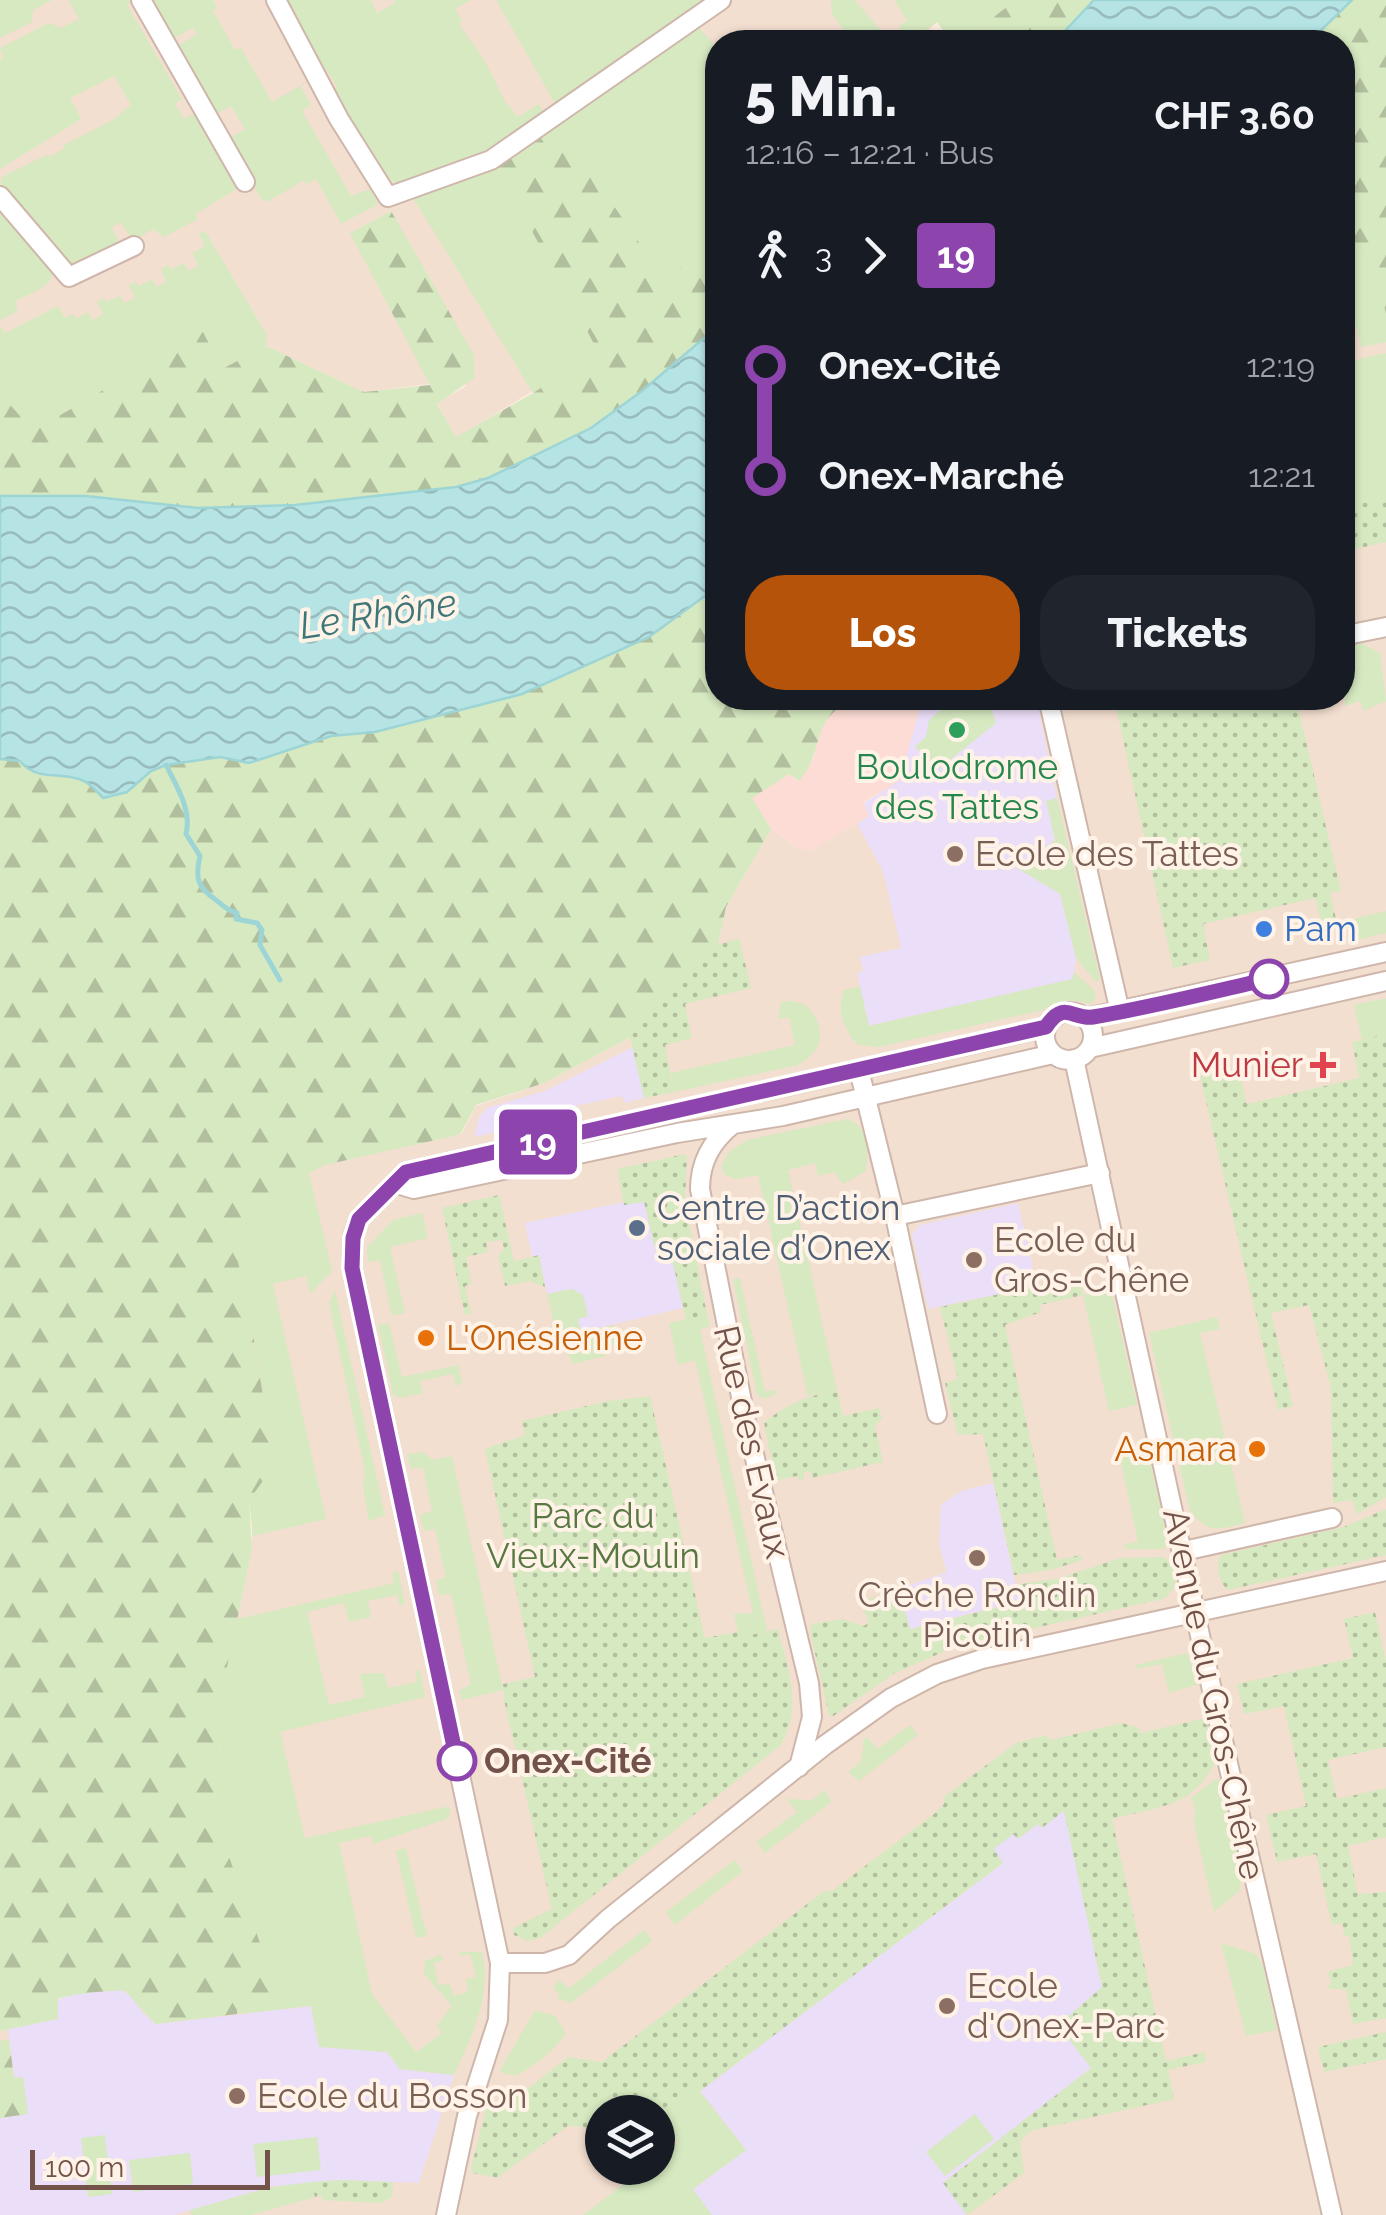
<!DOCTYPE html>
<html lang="de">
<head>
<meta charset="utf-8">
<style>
	:root { --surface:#171b24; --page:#20242c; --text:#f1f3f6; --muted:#9ea1a6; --accent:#b45309 }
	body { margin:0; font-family:Raleway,sans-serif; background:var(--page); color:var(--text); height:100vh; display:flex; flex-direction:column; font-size:38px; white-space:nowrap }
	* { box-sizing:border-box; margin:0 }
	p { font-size:32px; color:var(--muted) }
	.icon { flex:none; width:55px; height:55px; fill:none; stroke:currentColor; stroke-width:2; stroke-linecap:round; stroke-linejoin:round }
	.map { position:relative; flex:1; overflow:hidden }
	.sheet { position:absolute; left:705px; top:30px; width:650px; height:680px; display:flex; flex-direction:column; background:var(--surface); border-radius:40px; box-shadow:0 2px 8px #0004 }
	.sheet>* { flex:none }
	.badge { padding:0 20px; border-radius:8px; font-size:35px; line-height:65px }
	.controls { position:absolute; left:585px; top:2095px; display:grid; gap:20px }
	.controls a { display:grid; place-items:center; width:90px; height:90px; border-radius:50%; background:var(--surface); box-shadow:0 2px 8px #0004; font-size:50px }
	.scale { position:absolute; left:30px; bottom:25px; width:240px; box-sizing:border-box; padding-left:10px; border:5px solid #725249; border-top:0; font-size:28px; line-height:35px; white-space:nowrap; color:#725249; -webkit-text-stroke:8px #fff2e7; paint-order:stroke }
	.map>.badge { position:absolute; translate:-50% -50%; box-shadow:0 0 0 5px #fff }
	.legs { display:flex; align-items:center; gap:15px; height:110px; padding:0 40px; font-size:32px }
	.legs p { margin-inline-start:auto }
	.overview { display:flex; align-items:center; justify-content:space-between; height:170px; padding:0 40px }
	h1 { font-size:55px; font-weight:800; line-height:75px }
	.cta { display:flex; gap:20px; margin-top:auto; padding:20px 40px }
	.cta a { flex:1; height:115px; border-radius:40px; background:var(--accent); color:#fff; font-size:40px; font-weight:800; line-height:115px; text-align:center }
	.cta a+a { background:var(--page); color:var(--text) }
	ul { padding:0 40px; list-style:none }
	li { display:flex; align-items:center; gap:35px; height:110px; font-size:38px }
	li i { display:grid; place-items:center; width:15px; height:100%; margin:0 12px; background:currentColor }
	li i::after { content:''; width:25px; height:25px; margin:-12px; border:8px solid; border-radius:50%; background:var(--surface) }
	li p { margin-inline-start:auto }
	li:first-child i { background:linear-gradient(#0000 50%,currentColor 0) }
	li:last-child i { background:linear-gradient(currentColor 50%,#0000 0) }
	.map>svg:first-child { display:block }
	.residential { fill:#f3dfd0; fill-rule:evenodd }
	.commercial { fill:#fcdcd5 }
	.education { fill:#ebdef8 }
	.green { fill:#d6e9c0 }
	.forest { fill:url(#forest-firs) }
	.park { fill:url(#park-dots) }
	.water { fill:url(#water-waves); stroke:#9dd5d6; stroke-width:2.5 }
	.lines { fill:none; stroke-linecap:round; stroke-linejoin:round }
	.stream { stroke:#9dd5d6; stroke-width:5 }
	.minor-casing { stroke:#cfb6ab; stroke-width:22 }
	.minor { stroke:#fff; stroke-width:18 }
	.line-1-casing { stroke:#fff; stroke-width:22 }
	.line-1 { stroke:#8e44ad; stroke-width:15 }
	.leisure-dot { fill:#2e9e5b; stroke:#fff2e7; stroke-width:4 }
	.education-dot { fill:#8d6e63; stroke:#fff2e7; stroke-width:4 }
	.shop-dot { fill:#3f7fe0; stroke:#fff2e7; stroke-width:4 }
	.stop-1-dot { fill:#fff; stroke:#8e44ad; stroke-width:5 }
	.health-dot { fill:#e0444e; stroke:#fff2e7; stroke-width:4 }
	.service-dot { fill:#5c6f8a; stroke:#fff2e7; stroke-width:4 }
	.food-dot { fill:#e8710a; stroke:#fff2e7; stroke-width:4 }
	.labels { text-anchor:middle; stroke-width:8; stroke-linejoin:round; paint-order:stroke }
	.leisure-label { font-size:35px; fill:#27864d; stroke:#fff2e7 }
	.education-label { font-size:35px; fill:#785e54; stroke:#fff2e7; text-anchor:start }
	.shop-label { font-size:35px; fill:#366cbe; stroke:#fff2e7; text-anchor:start }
	.health-label { font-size:35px; fill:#be3a42; stroke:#fff2e7; text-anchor:end }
	.service-label { font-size:35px; fill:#4e5e75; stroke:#fff2e7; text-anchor:start }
	.food-label { font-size:35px; fill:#c56008; stroke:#fff2e7; text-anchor:start }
	.street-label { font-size:35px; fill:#725249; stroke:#fff2e7 }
	.park-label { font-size:35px; fill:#587841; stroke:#fff2e7 }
	.stop-label { font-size:35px; font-weight:bold; fill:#725249; stroke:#fff2e7; text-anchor:start }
	.water-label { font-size:38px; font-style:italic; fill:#3c7678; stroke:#fff2e7 }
</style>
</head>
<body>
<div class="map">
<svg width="1386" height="2215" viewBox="0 0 1386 2215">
	<defs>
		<pattern id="forest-firs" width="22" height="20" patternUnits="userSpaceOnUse" patternTransform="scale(2.5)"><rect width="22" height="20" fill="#d6e9c0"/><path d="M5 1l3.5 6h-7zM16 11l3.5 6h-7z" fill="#b2bf9e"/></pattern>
		<pattern id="park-dots" width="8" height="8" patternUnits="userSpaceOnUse" patternTransform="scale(2.5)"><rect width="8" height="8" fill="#d6e9c0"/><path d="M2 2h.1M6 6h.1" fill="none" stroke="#b2bf9e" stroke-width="1.8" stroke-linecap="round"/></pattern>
		<pattern id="water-waves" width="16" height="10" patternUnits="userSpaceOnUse" patternTransform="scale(2.5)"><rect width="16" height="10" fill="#b6e4e5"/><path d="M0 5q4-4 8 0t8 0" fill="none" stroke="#98bbbc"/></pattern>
	</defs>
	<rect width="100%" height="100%" fill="#fceee1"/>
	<path class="residential" d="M0,0H1016L961,42H952L937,22L916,42H718L717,237L665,281L598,351L456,438L437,403L466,386L391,211L351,233L430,384L364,392L266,346L202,332L33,431L0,393Z
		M1343,267L1386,313V2215H0V2031L58,2019L214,1815L226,1672L252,1550L251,1321L231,1234L309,1173L325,1164L454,1136L462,1133L476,1106L544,1083L635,1035L718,944L726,907L771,829L795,846L810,851L868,816L929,698H1342ZM602,2112H658V2168H602Z"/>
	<path class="commercial" d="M852,698H929L919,712L899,781L864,802L869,816L810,851L795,846L771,829L751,798L789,774L798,781L801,779L814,756L819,732L825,721L835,708Z"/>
	<path class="education" d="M929,698H1036L1057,798L1047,802L1055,840L1060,894L1076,958L1073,979L868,1026L857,973L863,971L860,957L901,948L883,871L857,824L869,816L864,803L899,781L919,712Z
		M633,1047L644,1098L624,1103L622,1096L505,1121L506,1130L474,1137L479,1117L487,1108L545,1091Z
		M643,1198L657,1257L671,1254L683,1308L581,1332L578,1318L587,1316L572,1289L547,1294L539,1256L532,1257L525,1223Z
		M1018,1203L1037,1286L928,1309L912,1234L920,1225Z
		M993,1483L1019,1601L910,1629L898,1589L947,1572L939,1545L941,1505L961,1491Z
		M1065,1810L1102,1987L1091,2068L943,2183L967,2215H711L692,2190L746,2150L700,2091L1002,1864L993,1849L1013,1834L1018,1838L1038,1823L1042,1827Z
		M120,1990L131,1994L142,2012L156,2024L311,2006L319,2047L387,2052L400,2069L454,2075L419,2183L340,2180L271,2187L174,2215H0V2118L28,2114L22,2077L14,2078L8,2029L58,2019L57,2000L77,1993Z"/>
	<path class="green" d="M0,0H52L33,10L32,22L0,38Z
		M68,0H134L127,5L182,99L175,104L184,119L198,112L242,186L195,214L198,219L164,237L153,229L134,241L120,222L112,228L120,243L77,265L70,266L0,187L2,177L46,155L51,156L65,148L64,145L113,120L131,105L114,76L70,98L81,119L0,169V60L3,58L0,48L49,23L61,28L79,19Z
		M147,0H213L217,7L213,11L235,50L241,48L272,102L312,79L301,87L311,105L302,111L351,196L370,189L378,204L341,224L316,179L306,184L303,181L267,202L261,199L228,139L245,129L231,106L214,115L175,48L197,34L193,28L174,38L168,37L159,20L163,17L160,12L154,11Z
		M281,0H371L377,13L395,3L394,0H470L455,9L462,21L459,24L486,63L507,105H509L517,117L539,104L546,116L488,154L396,183L387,178L363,137L360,138L332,91L337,87L322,63L317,62Z
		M496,0H711L557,107Z
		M831,0H855L886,37L895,30L904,42H853L832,14Z
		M894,0H1016L961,42H952L937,22L909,42L899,27L907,20Z
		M697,25L717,48V237L665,281L558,125Z
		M496,166L598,351L533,393L412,196Z
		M0,207L53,269C53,288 31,293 15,301L18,311L0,320Z
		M205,231L267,335L266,346L222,369L202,333L33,431L0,393V326L5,333L58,306L65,318L73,314L76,319L88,312L93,320L103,314L97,302L104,298L107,302L120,296L124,303L135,298L129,285L136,282L139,286L152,279L156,287L166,282L161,269L168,265L171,269L184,263L188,271L198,266L193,253L205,246L199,234Z
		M1367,252L1386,313V342L1361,347L1349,298L1343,299V267Z
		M1386,353V495L1343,504L1342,363Z
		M1361,643L1380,653L1386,701L1363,711L1360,701L1345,706L1343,647Z
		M943,698H999L989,701L996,723L936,771L915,746L926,737L929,720L948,704Z
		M1057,798L1100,979L1096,982L1076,958L1060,894L1017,868L1055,840L1046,801Z
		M1386,911V933L1357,940L1349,920Z
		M1074,972L1094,990L1096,998L1090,1004C1071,999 1060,999 1043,1010L879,1047L858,1045C844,1030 836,1010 844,990L860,986L869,1026L1072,979Z
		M1386,998V1034L1362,1040L1354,1005Z
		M792,1001L806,1005C827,1028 825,1050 798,1065L674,1092L671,1073L795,1045L789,1017L778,1019L781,1002Z
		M847,1119C868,1124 870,1154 865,1172L843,1184L834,1172L818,1176L815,1163L788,1170L837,1390L808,1396L758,1175L736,1179L724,1174L721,1165L730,1151L747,1140Z
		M309,1173L332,1271L310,1294L306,1276L273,1284L326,1519L253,1536L249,1500L264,1478L262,1459L273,1457L253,1331L231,1234Z
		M422,1213L428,1238L390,1247L405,1313L392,1316L380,1260L368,1262L367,1247L393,1220Z
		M740,1278L765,1391L776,1390L777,1394L763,1399L757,1395L733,1279Z
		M572,1289L583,1295L588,1316L578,1319L581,1332L614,1325L617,1340L605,1356L574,1364L558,1340L547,1294Z
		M1111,1289L1137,1405L1109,1411L1083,1295Z
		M335,1290L385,1515L369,1521L363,1486L365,1472L329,1303Z
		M707,1315L710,1326L700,1330L767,1631L739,1637L734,1614L753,1613L695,1360L678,1365L669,1323Z
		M1217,1317L1220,1329L1200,1333L1245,1523C1218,1530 1209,1534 1190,1511L1149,1333Z
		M389,1323L402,1377L458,1365L462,1383L456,1386L453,1374L420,1381L423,1393L400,1398L393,1394L378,1325Z
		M1139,1449L1148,1453L1168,1541L1165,1549H1125L1124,1545L1138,1541L1119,1454Z
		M422,1452L434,1460L452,1456L503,1690L462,1700L459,1691L471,1684L451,1594L439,1595L436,1580L446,1577L435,1529L424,1531L420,1515L432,1511L423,1468L411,1469L407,1454Z
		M398,1571L405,1603L400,1606L397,1595L368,1601L371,1617L349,1622L344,1603L307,1612L329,1705L365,1697L360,1674L384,1673L388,1688L417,1682L415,1670L420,1671L425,1697L280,1732L305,1838L445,1807L450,1808L449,1818L373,1844L371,1836L339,1843L372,1994L416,2052L442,2033L437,2025L452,2006L424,1974L425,1961L440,1955L444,1960L434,1963L438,1985L450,1984L454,1996L468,1992L466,1979L476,1977L470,1954L459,1956L460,1952H482C492,1997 472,2035 454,2075L400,2069L387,2052L319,2047L311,2006L237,2014V2009L278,1993L214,1815L226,1672L237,1619L394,1583L392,1573Z
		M1187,1653L1199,1684L1169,1693L1162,1664L1137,1669L1136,1665Z
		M910,1725L918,1735L859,1781L848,1772L861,1762L864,1739L867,1737L878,1749Z
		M1215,1779L1221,1781L1242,1876L1239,1891L1214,1912L1193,1818L1196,1817L1193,1801L1190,1799Z
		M825,1790L831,1802L765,1853L757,1842L797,1812L787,1799L812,1800Z
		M406,1848L427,1937H416L396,1851Z
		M735,1860L743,1871L675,1925L666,1912Z
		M644,1930L652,1941L571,2003L557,1998L559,1994L553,1987L559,1980L569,1988Z
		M1221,1943L1256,1954L1262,1963L1277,2030L1246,2036Z
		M535,2010L555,2016L566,2033C555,2050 534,2066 516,2076L499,2072Z
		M695,2085L746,2150L693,2189L712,2215H583L645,2168H658V2158L678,2142L658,2113Z
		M975,2114L994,2139L945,2176L926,2152Z
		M105,2135L112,2194L88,2197L81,2138Z
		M317,2137L321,2170L257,2177L253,2144Z
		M190,2153L193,2184L133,2192L129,2160Z
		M311,2182L315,2197L251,2215H192L190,2210L271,2187Z"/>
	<path class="forest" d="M1016,0H1094L1064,32L1058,42H961Z
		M1352,0H1386V313L1367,253L1343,267L1342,42H1309Z
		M558,125L665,280L717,237V327L642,391L591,428L488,478L456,487L295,505L198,508L86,496H0V393L33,431L203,332L222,369L266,346L364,392L430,385L350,233L391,211L474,355V378L437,404L456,437L533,393L598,351L496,166Z
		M717,587L718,698H852C807,726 827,744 801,779L799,781L789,774L752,798L771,829L726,907L718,945L704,951L635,1035L544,1083L476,1105L461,1133L454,1136L325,1165L309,1173L232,1234L251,1321L273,1458L262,1460L265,1478L249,1500L252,1550L226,1672L214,1815L278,1993L271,2005L237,2009V2014L155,2024L125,1991C110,1990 72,1994 58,1999V2019L0,2031V759L20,761C38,783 61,770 84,781C91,784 98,793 103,798L127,792L151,771L166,765L220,757L249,763L331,736L375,732L522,694L649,637Z
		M9,2039L14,2078L23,2077L28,2114L0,2118V2041Z"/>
	<path class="park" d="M1386,495V542L1343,552V504Z
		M1114,698H1296L1341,891L1330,893L1337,923L1325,934L1315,898L1203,924L1210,960L1173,968Z
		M739,938L751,988L685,1004L692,1038L665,1045L674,1092L644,1098L630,1037L704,950Z
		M1386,1034V1497L1357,1514L1352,1500L1333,1503L1331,1388L1309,1305L1271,1313L1293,1406L1278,1410L1200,1076L1238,1068L1247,1104L1359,1078L1352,1042Z
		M685,1154L687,1156L685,1202L707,1315L686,1320L671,1255L657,1257L644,1202L624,1205L617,1169Z
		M499,1195L514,1261L539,1255L545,1287L530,1281L505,1286L498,1256L504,1249L502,1240L486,1242L488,1252L466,1257L472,1284L465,1286L471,1313L465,1315L442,1208Z
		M1078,1277L1083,1295L1040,1305L1041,1312L1005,1325L1057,1560L1081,1555L1082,1560L1051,1570L1014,1575L983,1434L958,1435L945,1383L958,1379L940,1307Z
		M837,1390L843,1416L879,1408L882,1418L875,1426L883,1462L812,1478L810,1471L804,1472V1479L799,1480L797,1476L776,1481L764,1423C786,1404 808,1396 837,1390Z
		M650,1396L705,1638L738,1632L740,1637L778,1629C788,1672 803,1703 781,1745L540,1938L528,1941L514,1935L513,1928L552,1909L504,1700L503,1684L535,1677L485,1449L525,1435L522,1421L608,1401Z
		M1386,1509V1555L1228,1590C1219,1582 1215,1566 1221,1555L1344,1527Z
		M1164,1557C1179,1571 1181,1587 1163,1599L959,1645L895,1673L832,1717L829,1715L810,1631L812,1624L841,1619L864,1626L869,1622L860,1602L898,1589L910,1629L1019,1602L1016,1585L1060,1578L1120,1558Z
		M1375,1612L1386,1661V1747L1328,1760L1337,1799L1386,1788V1837L1348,1846L1358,1894L1386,1892V2018L1353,2024L1346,1990L1327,1988L1331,1983L1328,1972L1353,1965L1349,1937L1344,1935L1342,1923L1332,1925L1316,1854L1277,1862L1266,1815L1306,1806L1284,1706L1244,1714L1237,1684L1353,1658L1344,1619Z
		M1206,1718L1216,1761C1192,1809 1158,1806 1112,1819L1166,2061L1205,2052L1206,2062L1168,2070L1174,2099L1030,2131L1020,2142L1024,2173L967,2215L943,2183L1091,2068L1058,2025L1102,1987L1064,1811L1042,1828L1038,1824L1018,1839L1013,1834L994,1849L1003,1863L700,2091L694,2085L658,2113L602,2112V2155L592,2162L585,2127L568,2126L497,2178L473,2173L471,2168L486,2109L494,2105L506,2107L514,2092L530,2087L568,2057L602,2062L824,1891H832L934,1814L944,1804L945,1796L1016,1743L1046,1735L1050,1740L1122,1723L1139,1728L1141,1733Z
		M1386,2032V2059L1324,2072L1318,2047Z
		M340,2180L393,2182L392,2197L381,2203L322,2200V2195L315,2197L311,2182Z"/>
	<path class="water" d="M1094,0H1352L1309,42H1058L1064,32Z
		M717,327V587L649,637L522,694L375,732L331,736L249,763L220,757L166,765L151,771L127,792L103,798C98,793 91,784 84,781C61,770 38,783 20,761L0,759V496H86L198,508L295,505L456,487L488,478L591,428L642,391Z"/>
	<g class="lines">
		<path class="stream" d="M166,765C177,787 192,810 186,834L200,856C195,878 197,887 216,900C224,906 226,910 237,913L236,919L257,923L262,930L260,945L280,980"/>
		<defs>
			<path id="minor" d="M141,0L245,182
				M276,0L339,119L388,197L491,160L721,0
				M0,196L69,277L134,246
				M1342,636L1386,627
				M1048,698L1120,1012
				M1045 1036a24 24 0 1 1 48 0a24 24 0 1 1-48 0Z
				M1086,1018L1386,952
				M1090,1048L1386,981
				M1074,1059L1229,1768L1332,2215
				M859,1070L895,1216L937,1414
				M733,1124C712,1141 700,1161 700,1189L745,1417L809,1683L812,1717L799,1767
				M397,1184L414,1189L677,1133L783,1116L1053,1054
				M895,1216L1100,1173
				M1184,1551L1332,1518
				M500,1963H545L569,1955L608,1919L825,1745L891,1698L937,1674L982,1659L1386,1571
				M446,2215L467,2116L498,2020L500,1963L352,1268L353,1237L359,1219L406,1172L1047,1027"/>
		</defs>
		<use href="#minor" class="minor-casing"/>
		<use href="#minor" class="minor"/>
	</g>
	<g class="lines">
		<defs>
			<path id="line-1" d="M457,1761L352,1268L353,1238L359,1219L406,1172L1046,1027C1064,999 1073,1020 1093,1017C1152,1007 1211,992 1269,979"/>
		</defs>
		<use href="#line-1" class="line-1-casing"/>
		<use href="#line-1" class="line-1"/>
	</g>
	<circle class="leisure-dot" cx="957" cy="730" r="10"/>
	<g class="education-dot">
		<circle cx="955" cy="854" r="10"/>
		<circle cx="974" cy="1260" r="10"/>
		<circle cx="977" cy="1558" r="10"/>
		<circle cx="947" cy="2006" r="10"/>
		<circle cx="237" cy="2096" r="10"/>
	</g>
	<circle class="shop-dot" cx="1264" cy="929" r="10"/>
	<g class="stop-1-dot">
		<circle cx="1269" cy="979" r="18"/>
		<circle cx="457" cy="1761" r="18"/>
	</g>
	<path class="health-dot" d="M1318 1050h10v10h10v10h-10v10h-10v-10h-10v-10h10z"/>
	<circle class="service-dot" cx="637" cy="1228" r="10"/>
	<g class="food-dot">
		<circle cx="426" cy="1338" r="10"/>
		<circle cx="1257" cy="1449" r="10"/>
	</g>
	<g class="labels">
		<g class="leisure-label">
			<text x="957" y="779">Boulodrome<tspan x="957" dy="40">des Tattes</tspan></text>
		</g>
		<g class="education-label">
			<text x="975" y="866">Ecole des Tattes</text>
			<text x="994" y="1252">Ecole du<tspan x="994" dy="40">Gros-Chêne</tspan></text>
			<text x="977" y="1607" text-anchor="middle">Crèche Rondin<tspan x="977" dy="40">Picotin</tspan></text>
			<text x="967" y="1998">Ecole<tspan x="967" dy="40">d'Onex-Parc</tspan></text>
			<text x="257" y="2108">Ecole du Bosson</text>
		</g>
		<g class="shop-label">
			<text x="1284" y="941">Pam</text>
		</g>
		<g class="health-label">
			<text x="1303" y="1077">Munier</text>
		</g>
		<g class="service-label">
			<text x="657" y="1220">Centre D’action<tspan x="657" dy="40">sociale d’Onex</tspan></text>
		</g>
		<g class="food-label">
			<text x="446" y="1350">L'Onésienne</text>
			<text x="1237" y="1461" text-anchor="end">Asmara</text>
		</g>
		<g class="street-label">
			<text transform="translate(752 1442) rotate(77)" y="12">Rue des Evaux</text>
			<text transform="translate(1214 1694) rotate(78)" y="12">Avenue du Gros-Chêne</text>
		</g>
		<g class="park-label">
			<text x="593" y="1528">Parc du<tspan x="593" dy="40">Vieux-Moulin</tspan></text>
		</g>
		<g class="stop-label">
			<text x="484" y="1773">Onex-Cité</text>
		</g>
		<g class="water-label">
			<text transform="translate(378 614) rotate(-9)" y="13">Le Rhône</text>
		</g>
	</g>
</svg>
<div class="controls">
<a><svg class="icon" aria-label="layers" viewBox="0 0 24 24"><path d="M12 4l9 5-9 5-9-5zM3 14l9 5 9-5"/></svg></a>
</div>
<div class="scale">100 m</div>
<b class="badge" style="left:538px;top:1142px;background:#8e44ad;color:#fff">19</b>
<section class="sheet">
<div class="overview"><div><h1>5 Min.</h1><p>12:16 – 12:21 · Bus</p></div><b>CHF 3.60</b></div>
<div class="legs"><svg class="icon" aria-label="walk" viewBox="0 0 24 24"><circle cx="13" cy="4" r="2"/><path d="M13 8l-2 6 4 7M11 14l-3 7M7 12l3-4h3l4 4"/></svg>3<svg class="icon" aria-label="forward" viewBox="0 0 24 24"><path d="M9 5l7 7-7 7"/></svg><b class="badge" style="background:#8e44ad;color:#fff">19</b></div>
<ul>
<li><i style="color:#8e44ad"></i><b>Onex-Cité</b><p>12:19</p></li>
<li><i style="color:#8e44ad"></i><b>Onex-Marché</b><p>12:21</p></li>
</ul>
<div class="cta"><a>Los</a><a>Tickets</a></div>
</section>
</div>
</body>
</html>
